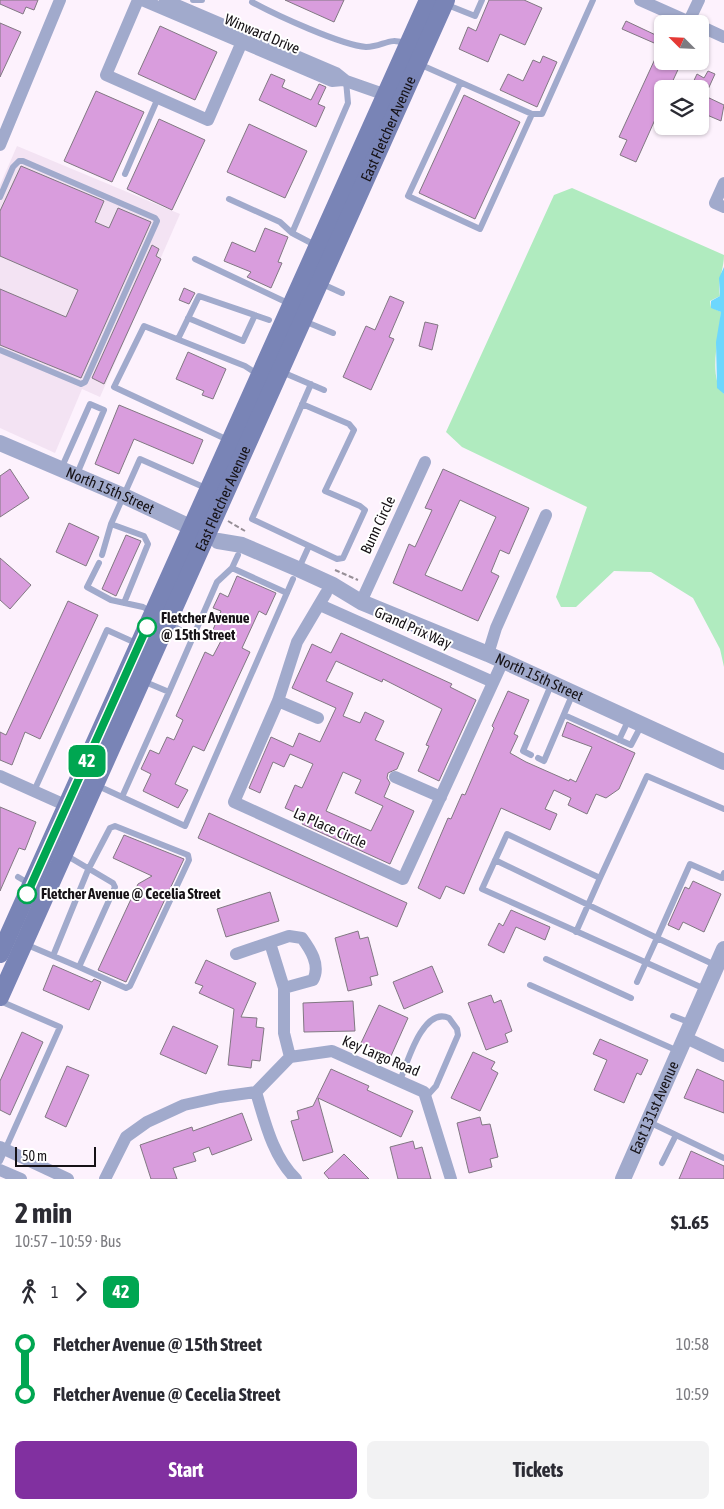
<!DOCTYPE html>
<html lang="en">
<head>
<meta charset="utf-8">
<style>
	:root { --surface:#fff; --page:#f2f2f3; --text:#2b2b33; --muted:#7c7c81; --accent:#8130a0 }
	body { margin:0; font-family:"Asap Condensed",sans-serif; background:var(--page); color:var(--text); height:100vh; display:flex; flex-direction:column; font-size:19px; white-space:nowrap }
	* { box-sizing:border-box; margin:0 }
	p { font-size:16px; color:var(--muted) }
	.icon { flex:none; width:28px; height:28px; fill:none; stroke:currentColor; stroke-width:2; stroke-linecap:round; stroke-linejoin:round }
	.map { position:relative; height:1179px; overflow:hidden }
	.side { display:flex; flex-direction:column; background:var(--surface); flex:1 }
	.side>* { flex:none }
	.badge { padding:0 10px; border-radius:8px; font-size:18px; line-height:32px }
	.needle { width:32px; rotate:294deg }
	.buttons { position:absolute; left:654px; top:15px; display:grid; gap:10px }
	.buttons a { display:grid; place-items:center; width:55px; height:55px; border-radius:8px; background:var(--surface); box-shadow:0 1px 4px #0004; font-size:25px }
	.scale { position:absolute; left:15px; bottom:12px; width:81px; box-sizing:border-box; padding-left:5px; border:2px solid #161216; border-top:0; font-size:14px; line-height:18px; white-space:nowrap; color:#161216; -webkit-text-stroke:4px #fff; paint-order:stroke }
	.map>.badge { position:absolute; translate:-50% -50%; box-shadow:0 0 0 2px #fff }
	.legs { display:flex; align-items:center; gap:8px; height:55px; padding:0 15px; font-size:16px }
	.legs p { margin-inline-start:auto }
	.headline { display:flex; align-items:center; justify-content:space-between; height:85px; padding:0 15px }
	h1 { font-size:28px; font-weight:700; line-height:38px }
	.button { display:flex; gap:10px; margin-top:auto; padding:10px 15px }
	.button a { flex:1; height:58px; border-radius:8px; background:var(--accent); color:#fff; font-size:20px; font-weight:700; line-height:58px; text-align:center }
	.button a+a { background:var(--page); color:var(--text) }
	ul { padding:0 15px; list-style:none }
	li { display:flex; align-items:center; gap:18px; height:50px; font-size:19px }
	li i { display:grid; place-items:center; width:8px; height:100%; margin:0 6px; background:currentColor }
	li i::after { content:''; width:12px; height:12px; margin:-6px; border:4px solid; border-radius:50%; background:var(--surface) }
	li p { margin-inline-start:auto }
	li:first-child i { background:linear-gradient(#0000 50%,currentColor 0) }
	li:last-child i { background:linear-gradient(currentColor 50%,#0000 0) }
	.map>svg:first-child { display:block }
	.built { fill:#f3e3f3 }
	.green { fill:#b0ebbf }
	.water { fill:#6dd7fd }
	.building { fill:#d99ddd; stroke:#817882; fill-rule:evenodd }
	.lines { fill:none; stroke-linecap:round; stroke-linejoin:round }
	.path { stroke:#968e96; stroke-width:2; stroke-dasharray:5 2.5; stroke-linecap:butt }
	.service { stroke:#a1aacc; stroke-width:6 }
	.minor { stroke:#a1aacc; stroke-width:12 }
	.tertiary { stroke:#a1aacc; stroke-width:16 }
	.secondary { stroke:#7984b6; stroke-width:18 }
	.line-1-casing { stroke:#fff; stroke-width:11 }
	.line-1 { stroke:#00a651; stroke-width:8 }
	.stop-1-dot { fill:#fff; stroke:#00a651; stroke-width:2.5 }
	.labels { text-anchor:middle; stroke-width:4; stroke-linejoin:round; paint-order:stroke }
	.street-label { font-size:15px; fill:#161216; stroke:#fff }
	.stop-label { font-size:15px; font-weight:bold; fill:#161216; stroke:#fff; text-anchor:start }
</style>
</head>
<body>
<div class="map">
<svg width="724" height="1179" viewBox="0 0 724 1179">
	<rect width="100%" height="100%" fill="#fdf2fd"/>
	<path class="built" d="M17,146L180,214L100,397L82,389L55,453L0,428V185Z"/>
	<path class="green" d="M572,188L724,255C724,270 717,281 720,296L710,301L711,307L721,312C720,334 707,377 724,394V667L720,649L693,598L651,572L614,571L576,607H561L556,597L587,507L462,447L446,432L554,195Z"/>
	<path class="water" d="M724,267V394L717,388L716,342L721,312L711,308V301L720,296L719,278Z"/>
	<path class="building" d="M0,0H38L34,10L26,7L23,14L0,4Z
		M285,0H344L334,22Z
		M489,0H524L542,8L525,45L500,34L488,62L459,49L468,27L476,31Z
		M626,21L662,38V61H682L669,89H662V104L636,162L620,155L627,140L619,137L661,46L622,29Z
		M0,23L21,32L0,77Z
		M160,26L217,52L195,100L138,74Z
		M543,56L557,62L537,107L500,90L508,74L523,81L533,60L540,63Z
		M708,71L715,74L705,96L724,105L721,121L700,112V89H690L697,74L704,78Z
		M271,74L285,80L282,87L311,100L319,84L326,87L318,104L325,107L316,127L259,100Z
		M96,91L144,112L112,182L64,161Z
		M464,95L520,122L475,219L419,193Z
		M159,119L205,140L172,210L127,189Z
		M249,124L307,151L285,198L227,172Z
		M21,166L104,201L95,222L109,228L118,208L151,222L81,378L0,345V289L66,317L78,290L0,256V211Z
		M265,228L288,237L278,262L282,263L271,288L247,277L251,272L224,261L232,242L255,252Z
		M152,245L159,249L156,256L161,259L104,384L92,378Z
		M184,288L195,293L189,304L179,300Z
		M390,296L404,302L389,337L394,339L371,390L343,377L366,326L375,330Z
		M425,322L438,325L432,350L419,346Z
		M188,352L226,369L213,399L202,395L204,391L176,379Z
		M119,405L203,440L193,464L134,439L119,474L95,464Z
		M10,469L29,498L0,517V476Z
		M443,469L529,508L509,554L500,550L491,572L499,576L478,621L393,583L409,544L415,547L432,510L425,508ZM460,500L496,517L462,591L425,575Z
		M69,523L99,537L86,566L56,552Z
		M126,535L141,541L116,596L102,589Z
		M0,558L31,585L10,609L0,600Z
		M237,576L276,593L266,615L259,611L242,648L250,652L204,751L193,746L175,784L188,790L178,808L143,791L151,774L141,769L150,750L159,754L167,737L174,740L183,720L176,716L205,652L213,656L223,637L212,632L221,611L213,608L220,593L228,597Z
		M68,601L98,615L40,739L25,732L12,765L0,760V732L6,735Z
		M341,633L452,684L450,687L476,700L439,781L418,771L429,746L426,745L442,709L383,679L382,682L336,661L326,681L353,693L343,716L360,723L365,712L384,721L375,740L404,753L397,769L388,773L387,778L390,783L384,797L414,811L390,864L302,824L306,817L285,808L295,785L302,788L313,764L290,754L284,767L273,762L260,793L249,788L271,737L293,747L299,733L320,742L336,708L292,688L312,644L331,653ZM343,772L361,780L355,793L383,806L371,831L326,811Z
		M508,691L529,700L514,734L518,736L510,753L526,762L569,781L570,779L576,782L592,747L562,736L567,722L635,753L619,789L606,798L596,794L587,814L568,805L571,798L554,790L545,809L557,814L550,830L501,808L464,894L446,886L440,899L418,888L448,818L451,819L462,794L465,795L494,728L492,726Z
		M0,807L36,822L25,850L19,848L0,891Z
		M209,813L407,903L397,927L198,838Z
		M124,835L184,859L126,982L98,970L138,884L152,876L113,858Z
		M693,881L721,894L704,932L683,922L679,930L668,925L685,887L689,889Z
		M270,892L279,921L226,937L217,909Z
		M511,910L550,927L545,940L516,927L504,953L488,945L499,923L503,926Z
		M358,931L360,939L368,937L378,975L370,977L372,985L348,991L335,938Z
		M206,960L256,983L241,1017L257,1018L256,1027L264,1028L260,1061L252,1060L251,1068L228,1065L234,1009L199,993L203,986L195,983Z
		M53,965L92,982L94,979L101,982L89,1010L43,990Z
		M432,966L443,992L404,1009L393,982Z
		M491,995L494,1003L501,1000L512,1031L505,1034L508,1042L486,1050L468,1003Z
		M353,1001L355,1031L304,1032L303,1003Z
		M379,1005L408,1018L391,1056L361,1043Z
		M173,1026L218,1046L206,1074L160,1054Z
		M22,1032L43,1042L10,1115L0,1110V1081Z
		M600,1039L648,1060L641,1075L637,1073L624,1103L594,1090L607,1060L593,1054Z
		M473,1052L495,1062L491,1069L498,1073L480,1111L451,1098Z
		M67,1066L89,1075L66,1127L45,1117Z
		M331,1069L369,1086L367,1090L413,1111L401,1137L318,1098L333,1152L303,1161L291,1121L299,1119L297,1111L313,1106Z
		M697,1069L724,1081V1113L684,1098Z
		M242,1113L252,1140L212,1155L209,1147L193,1153L196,1161L173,1168L177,1179H151L140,1145L192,1127L193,1131Z
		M480,1117L482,1125L490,1124L498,1157L490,1159L492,1167L469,1173L457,1123Z
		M413,1141L415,1149L422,1147L431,1179H398L390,1147Z
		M691,1151L724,1166V1179H679Z
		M344,1154L369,1179H329L324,1173Z"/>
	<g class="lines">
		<path class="path" d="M228,521L245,531
			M335,570L358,580"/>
		<path class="service" d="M193,0H202
			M252,2C276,15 341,45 366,47C384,47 388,36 407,44
			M445,4L475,16L482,0
			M419,64L532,114H542L593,0
			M460,84L408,196L480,229L532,114
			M125,174L158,98
			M0,197L13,167L19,161H23L155,218L157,221L85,382L81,384L0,350
			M229,199L280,222L292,233
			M317,246L292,233L348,103L346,81
			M195,259L290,304
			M320,283L342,293
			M188,318L243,341L255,315
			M304,321L333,333
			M178,339L199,296L269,320
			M282,372L324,390
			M302,404L349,424L354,430L325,491L360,506L365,510L343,558L337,559L252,519L311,384
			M228,440L114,387L144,326L245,366L259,375
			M61,469L90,404L104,410L77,474
			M111,524L144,536L148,544L124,603
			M102,555L111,524L140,459L208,489
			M99,563L87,587L111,600L143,607L152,612
			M232,568L287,593
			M299,568L309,546
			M168,623L193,637
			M143,681L169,692L217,582L232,568L238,555
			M564,715L631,745L641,726
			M619,740L629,719
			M531,755L523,751L551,685
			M538,758L544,761L573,693
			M96,785L122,797L169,692
			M34,791L107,630L138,644
			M122,797L185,826L293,579
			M495,860L657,938L637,982
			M18,877L30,884
			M576,932L600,878
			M25,944L79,967L115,887L113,883L64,854
			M53,956L88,870L110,828L115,826L188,855L189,860L130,986L126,988L79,967
			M546,959L631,998
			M715,965L657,938L690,864L722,878L724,873
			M530,985L678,1051
			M705,989L482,889L507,834L600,878L647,776L724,809
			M0,1001L60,1027L0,1161
			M673,1016L691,1023
			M400,1081C407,1063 423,1006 449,1018L457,1029L458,1035L436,1086L426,1097
			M649,1122L724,1158
			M662,1163L676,1135"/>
		<path class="minor" d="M138,0L106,75L208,120L245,35
			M142,0L332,81L343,80
			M165,0L336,73L346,81L386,95
			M640,0L694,24
			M689,21L699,0
			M700,26L724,37
			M0,145L60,0
			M724,183L715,203L724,207
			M326,593L297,642L278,701L234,802L403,879L503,661
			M361,602L425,462
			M320,605L493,682
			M488,654L496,628L546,515
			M278,701L318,718
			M0,776L74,809
			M395,777L441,797
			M270,943L284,988
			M236,954L289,936L302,938C310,949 321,965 313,980L284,988V1033L290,1057
			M684,1037L724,1056
			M0,1147L68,1179
			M0,1170L21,1179
			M105,1179L126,1137L147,1122L184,1105L220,1097L256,1092
			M296,1179C273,1157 265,1122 256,1092L290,1057L332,1051L424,1092L451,1179"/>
		<g class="tertiary">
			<path id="s1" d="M0,443L124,496L203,533"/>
			<path id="s2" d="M218,541L242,545L298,569L333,585L361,602L488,654L724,762"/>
			<path id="s3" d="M623,1179L724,949"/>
		</g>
		<g class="secondary">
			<path d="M0,954L428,0"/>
			<path id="s4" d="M0,997L446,0"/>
		</g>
	</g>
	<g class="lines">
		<defs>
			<path id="line-1" d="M27,894L147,627"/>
		</defs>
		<use href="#line-1" class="line-1-casing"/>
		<use href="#line-1" class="line-1"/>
	</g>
	<g class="stop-1-dot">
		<circle cx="147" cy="627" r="9"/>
		<circle cx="27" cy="894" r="9"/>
	</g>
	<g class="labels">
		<g class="street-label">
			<text transform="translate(262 34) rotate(23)" y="5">Winward Drive</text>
			<text dy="5" stroke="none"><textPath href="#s4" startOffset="951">East Fletcher Avenue</textPath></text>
			<text dy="5" stroke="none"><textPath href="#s1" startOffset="120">North 15th Street</textPath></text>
			<text dy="5" stroke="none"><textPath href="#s4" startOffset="546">East Fletcher Avenue</textPath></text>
			<text transform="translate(378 525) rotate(-65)" y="5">Bunn Circle</text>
			<text transform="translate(413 628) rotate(24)" y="5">Grand Prix Way</text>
			<text dy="5" stroke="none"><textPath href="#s2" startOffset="350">North 15th Street</textPath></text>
			<text transform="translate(330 828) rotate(24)" y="5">La Place Circle</text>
			<text transform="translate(381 1056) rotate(23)" y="5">Key Largo Road</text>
			<text dy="5" stroke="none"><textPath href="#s3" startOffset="78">East 131st Avenue</textPath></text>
		</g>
		<g class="stop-label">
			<text x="161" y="623">Fletcher Avenue<tspan x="161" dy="17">@ 15th Street</tspan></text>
			<text x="41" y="899">Fletcher Avenue @ Cecelia Street</text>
		</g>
	</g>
</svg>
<div class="buttons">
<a><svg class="needle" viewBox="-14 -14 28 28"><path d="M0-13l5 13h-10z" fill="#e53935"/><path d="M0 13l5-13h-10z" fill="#7c7c81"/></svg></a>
<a><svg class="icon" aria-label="layers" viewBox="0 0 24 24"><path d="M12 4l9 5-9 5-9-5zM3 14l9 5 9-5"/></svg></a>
</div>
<div class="scale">50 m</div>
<b class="badge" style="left:87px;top:761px;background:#00a651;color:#fff">42</b>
</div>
<section class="side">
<div class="headline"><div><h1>2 min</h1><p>10:57 – 10:59 · Bus</p></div><b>$1.65</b></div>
<div class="legs"><svg class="icon" aria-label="walk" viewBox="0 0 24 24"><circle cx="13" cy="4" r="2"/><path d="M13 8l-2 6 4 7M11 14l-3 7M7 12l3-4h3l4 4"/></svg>1<svg class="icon" aria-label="forward" viewBox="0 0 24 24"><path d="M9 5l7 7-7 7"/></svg><b class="badge" style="background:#00a651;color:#fff">42</b></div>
<ul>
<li><i style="color:#00a651"></i><b>Fletcher Avenue @ 15th Street</b><p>10:58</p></li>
<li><i style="color:#00a651"></i><b>Fletcher Avenue @ Cecelia Street</b><p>10:59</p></li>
</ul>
<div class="button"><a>Start</a><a>Tickets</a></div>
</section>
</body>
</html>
